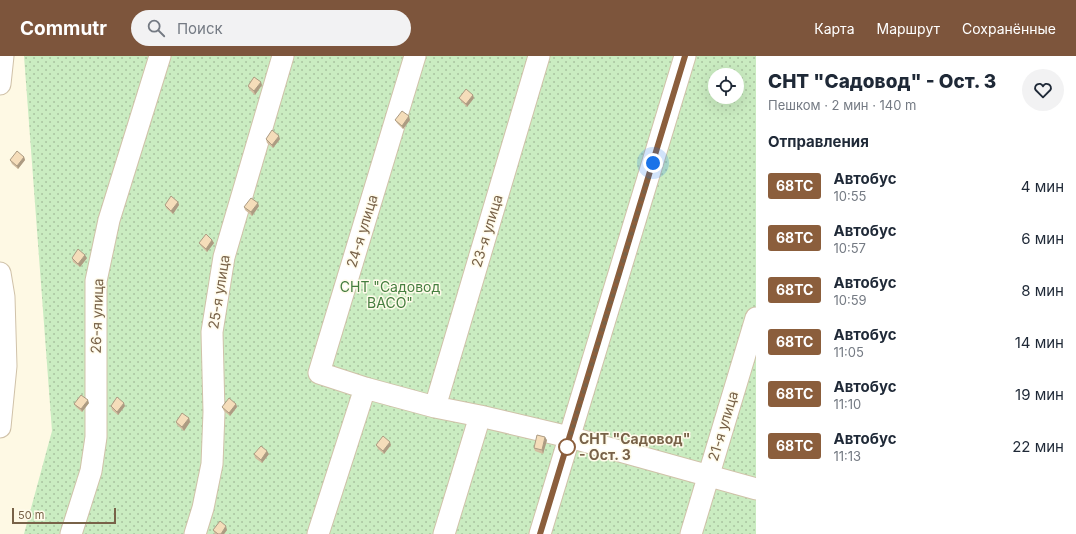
<!DOCTYPE html>
<html lang="ru">
<head>
<meta charset="utf-8">
<style>
	:root { --surface:#fff; --page:#f2f2f3; --text:#1f2937; --muted:#747a83; --accent:#7d553c }
	body { margin:0; font-family:Inter,sans-serif; background:var(--page); color:var(--text); height:100vh; display:flex; flex-direction:column; font-size:15px; white-space:nowrap }
	* { box-sizing:border-box; margin:0 }
	p { font-size:13px; color:var(--muted) }
	.icon { flex:none; width:22px; height:22px; fill:none; stroke:currentColor; stroke-width:2; stroke-linecap:round; stroke-linejoin:round }
	.map { position:relative; flex:1; overflow:hidden }
	.sheet { display:flex; flex-direction:column; background:var(--surface); width:320px }
	.sheet>* { flex:none }
	.badge { padding:0 8px; border-radius:3px; font-size:14px; line-height:26px }
	.buttons { position:absolute; left:708px; top:12px; display:grid; gap:8px }
	.buttons a { display:grid; place-items:center; width:36px; height:36px; border-radius:50%; background:var(--surface); box-shadow:0 4px 16px #0002; font-size:20px }
	.scale { position:absolute; left:12px; bottom:10px; width:104px; box-sizing:border-box; padding-left:4px; border:2px solid #786248; border-top:0; font-size:11px; line-height:14px; white-space:nowrap; color:#786248; -webkit-text-stroke:3px #fffbeb; paint-order:stroke }
	.you { position:absolute; width:20px; height:20px; margin:-10px; border:3px solid #fff; border-radius:50%; background:#1a73e8; box-shadow:0 0 0 6px #1a73e833 }
	.map>.badge { position:absolute; translate:-50% -50%; box-shadow:0 0 0 2px #fff }
	h2 { padding:0 12px; font-size:15px; line-height:36px }
	.round { display:grid; place-items:center; flex:none; width:42px; height:42px; border-radius:21px; background:var(--page) }
	.head { display:flex; align-items:center; justify-content:space-between; height:68px; padding:0 12px }
	h1 { font-size:19px; font-weight:800; line-height:30px }
	ul { padding:0; list-style:none }
	li { display:flex; align-items:center; gap:12px; height:52px; padding:0 12px }
	li div { flex:1 }
	li b { display:block; font-size:15px }
	li em { font-style:normal }
	li .badge { min-width:44px; font-weight:700; text-align:center }
	header { display:flex; align-items:center; gap:24px; box-sizing:border-box; height:56px; padding:0 20px; background:var(--accent); color:#fff }
	header strong { font-size:19px }
	nav { display:flex; gap:22px; margin-inline-start:auto; font-size:14px }
	.search { width:280px; height:36px; background:var(--page); display:flex; align-items:center; gap:10px; box-sizing:border-box; padding:0 14px; border-radius:22px; color:var(--muted); font-size:15px }
	main { display:flex; flex:1; min-height:0 }
	.map>svg:first-child { display:block }
	.grass { fill:url(#grass-dots); fill-rule:evenodd }
	.lines { fill:none; stroke-linecap:round; stroke-linejoin:round }
	.minor-casing { stroke:#d0c2a9; stroke-width:23 }
	.minor { stroke:#fff; stroke-width:21 }
	.wall { fill:#d3bea0 }
	.shaded-wall { fill:#ac9b82 }
	.building { fill:#f5ddba; stroke:#ac9b82 }
	.line-casing { stroke:#fff; stroke-width:9 }
	.line { stroke:#8b5e3c; stroke-width:6 }
	.walk { stroke:#786248; stroke-width:4; stroke-dasharray:0 7.2 }
	.stop-dot { fill:#fff; stroke:#8b5e3c; stroke-width:2 }
	.labels { text-anchor:middle; stroke-width:3; stroke-linejoin:round; paint-order:stroke }
	.street-label { font-size:14px; fill:#786248; stroke:#fffbeb }
	.park-label { font-size:14px; fill:#457e3f; stroke:#fffbeb }
	.stop-label { font-size:14px; font-weight:bold; fill:#786248; stroke:#fffbeb; text-anchor:start }
</style>
</head>
<body>
<header>
<strong>Commutr</strong>
<div class="search"><svg class="icon" aria-label="search" viewBox="0 0 24 24"><circle cx="10" cy="10" r="6"/><path d="M15 15l6 6"/></svg>Поиск</div>
<nav><a>Карта</a><a>Маршрут</a><a>Сохранённые</a></nav>
</header>
<main>
<div class="map">
<svg width="756" height="478" viewBox="0 0 756 478">
	<defs>
		<pattern id="grass-dots" width="8" height="8" patternUnits="userSpaceOnUse"><rect width="8" height="8" fill="#caecc1"/><path d="M2 2h.1M6 6h.1" fill="none" stroke="#a9c39f" stroke-width="1.8" stroke-linecap="round"/></pattern>
	</defs>
	<rect width="100%" height="100%" fill="#fef9e4"/>
	<path class="grass" d="M24,0H756V478H24L52,375ZM715,19H737V41H715Z"/>
	<g class="lines">
		<defs>
			<path id="minor" d="M0,28L3,0
				M0,217L4,241L6,310L0,371
				M365,332L435,351L480,360L569,381L756,433
				M435,351L539,0
				M71,478L91,415L96,381V225L109,164L160,0
				M195,478L203,452L212,408L214,356L212,276L224,201L283,0
				M318,478L365,332L319,317L415,0
				M444,478L480,360
				M540,478L685,0
				M691,478L756,262"/>
		</defs>
		<use href="#minor" class="minor-casing"/>
		<use href="#minor" class="minor"/>
	</g>
	<path class="wall" d="M262,29L255,39L249,33L248,30Z
		M459,42H474L467,51L461,45Z
		M395,64H410L403,73L397,67Z
		M266,83H280L273,92L267,87Z
		M24,101L25,104L18,113L12,108L10,104Z
		M178,146L179,149L173,158L166,152L165,149Z
		M259,150L252,160L245,154L244,151Z
		M212,184L214,187L207,196L201,190L199,187Z
		M72,202H87L80,211L73,206Z
		M89,347L82,356L76,351L74,348Z
		M236,348L237,351L230,360L224,355L222,351Z
		M111,350H125L118,359L112,354Z
		M189,362L190,366L184,375L177,369L176,366Z
		M547,384L543,398L535,395L534,392Z
		M376,389H391L384,398L378,393Z
		M254,398H269L262,407L255,402Z
		M213,474H227L224,478H215Z"/>
	<path class="shaded-wall" d="M261,26L262,29L255,39L254,35Z
		M473,39L474,42L467,51L466,48Z
		M409,60L410,64L403,73L402,70Z
		M279,80L280,83L273,92L272,89Z
		M24,101L25,104L18,113L17,110Z
		M178,146L179,149L173,158L171,155Z
		M258,147L259,150L252,160L251,156Z
		M212,184L214,187L207,196L206,193Z
		M85,199L87,202L80,211L78,208Z
		M88,344L89,347L82,356L81,353Z
		M124,347L125,350L118,359L117,356Z
		M236,348L237,351L230,360L229,357Z
		M189,362L190,366L184,375L182,371Z
		M545,381L547,384L543,398L542,394Z
		M390,386L391,389L384,398L383,395Z
		M267,395L269,398L262,407L261,404Z
		M226,470L227,474L224,478H221Z"/>
	<path class="building" d="M254,21L261,26L254,35L248,30Z
		M466,33L473,39L466,48L459,42Z
		M402,55L409,60L402,70L395,64Z
		M272,74L279,80L272,89L266,83Z
		M17,95L24,101L17,110L10,104Z
		M171,140L178,146L171,155L165,149Z
		M251,142L258,147L251,156L244,151Z
		M206,178L212,184L206,193L199,187Z
		M78,193L85,199L78,208L72,202Z
		M81,339L88,344L81,353L74,348Z
		M117,341L124,347L117,356L111,350Z
		M229,342L236,348L229,357L222,351Z
		M182,357L189,362L182,371L176,366Z
		M537,379L545,381L542,394L534,392Z
		M383,380L390,386L383,395L376,389Z
		M261,390L267,395L261,404L254,398Z
		M220,465L226,470L221,478H218L213,474Z"/>
	<g class="lines">
		<defs>
			<path id="line" d="M540,478L685,0"/>
		</defs>
		<use href="#line" class="line-casing"/>
		<use href="#line" class="line"/>
		<path class="walk" d="M567,391L653,107"/>
	</g>
	<circle class="stop-dot" cx="567" cy="391" r="8"/>
	<g class="labels">
		<g class="street-label">
			<text transform="translate(362 175) rotate(-73)" y="5">24-я улица</text>
			<text transform="translate(487 175) rotate(-73)" y="5">23-я улица</text>
			<text transform="translate(219 236) rotate(-81)" y="5">25-я улица</text>
			<text transform="translate(97 260) rotate(-88)" y="5">26-я улица</text>
			<text transform="translate(723 370) rotate(-73)" y="5">21-я улица</text>
		</g>
		<g class="park-label">
			<text x="390" y="236">СНТ "Садовод<tspan x="390" dy="16">ВАСО"</tspan></text>
		</g>
		<g class="stop-label">
			<text x="579" y="388">СНТ "Садовод"<tspan x="579" dy="16">- Ост. 3</tspan></text>
		</g>
	</g>
</svg>
<div class="buttons">
<a><svg class="icon" aria-label="locate" viewBox="0 0 24 24"><circle cx="12" cy="12" r="6"/><path d="M12 2v4M12 18v4M2 12h4M18 12h4"/></svg></a>
</div>
<div class="scale">50 m</div>
<div class="you" style="left:653px;top:107px"></div>
</div>
<section class="sheet">
<div class="head"><div><h1>СНТ &quot;Садовод&quot; - Ост. 3</h1><p>Пешком · 2 мин · 140 m</p></div><a class="round"><svg class="icon" aria-label="heart" viewBox="0 0 24 24"><path d="M12 20l-8-8c-3-5 5-10 8-4 3-6 11-1 8 4z"/></svg></a></div>
<h2>Отправления</h2>
<ul>
<li><span class="badge" style="background:#8b5e3c;color:#fff">68ТС</span><div><b>Автобус</b><p>10:55</p></div><em>4 мин</em></li>
<li><span class="badge" style="background:#8b5e3c;color:#fff">68ТС</span><div><b>Автобус</b><p>10:57</p></div><em>6 мин</em></li>
<li><span class="badge" style="background:#8b5e3c;color:#fff">68ТС</span><div><b>Автобус</b><p>10:59</p></div><em>8 мин</em></li>
<li><span class="badge" style="background:#8b5e3c;color:#fff">68ТС</span><div><b>Автобус</b><p>11:05</p></div><em>14 мин</em></li>
<li><span class="badge" style="background:#8b5e3c;color:#fff">68ТС</span><div><b>Автобус</b><p>11:10</p></div><em>19 мин</em></li>
<li><span class="badge" style="background:#8b5e3c;color:#fff">68ТС</span><div><b>Автобус</b><p>11:13</p></div><em>22 мин</em></li>
</ul>
</section>
</main>
</body>
</html>
